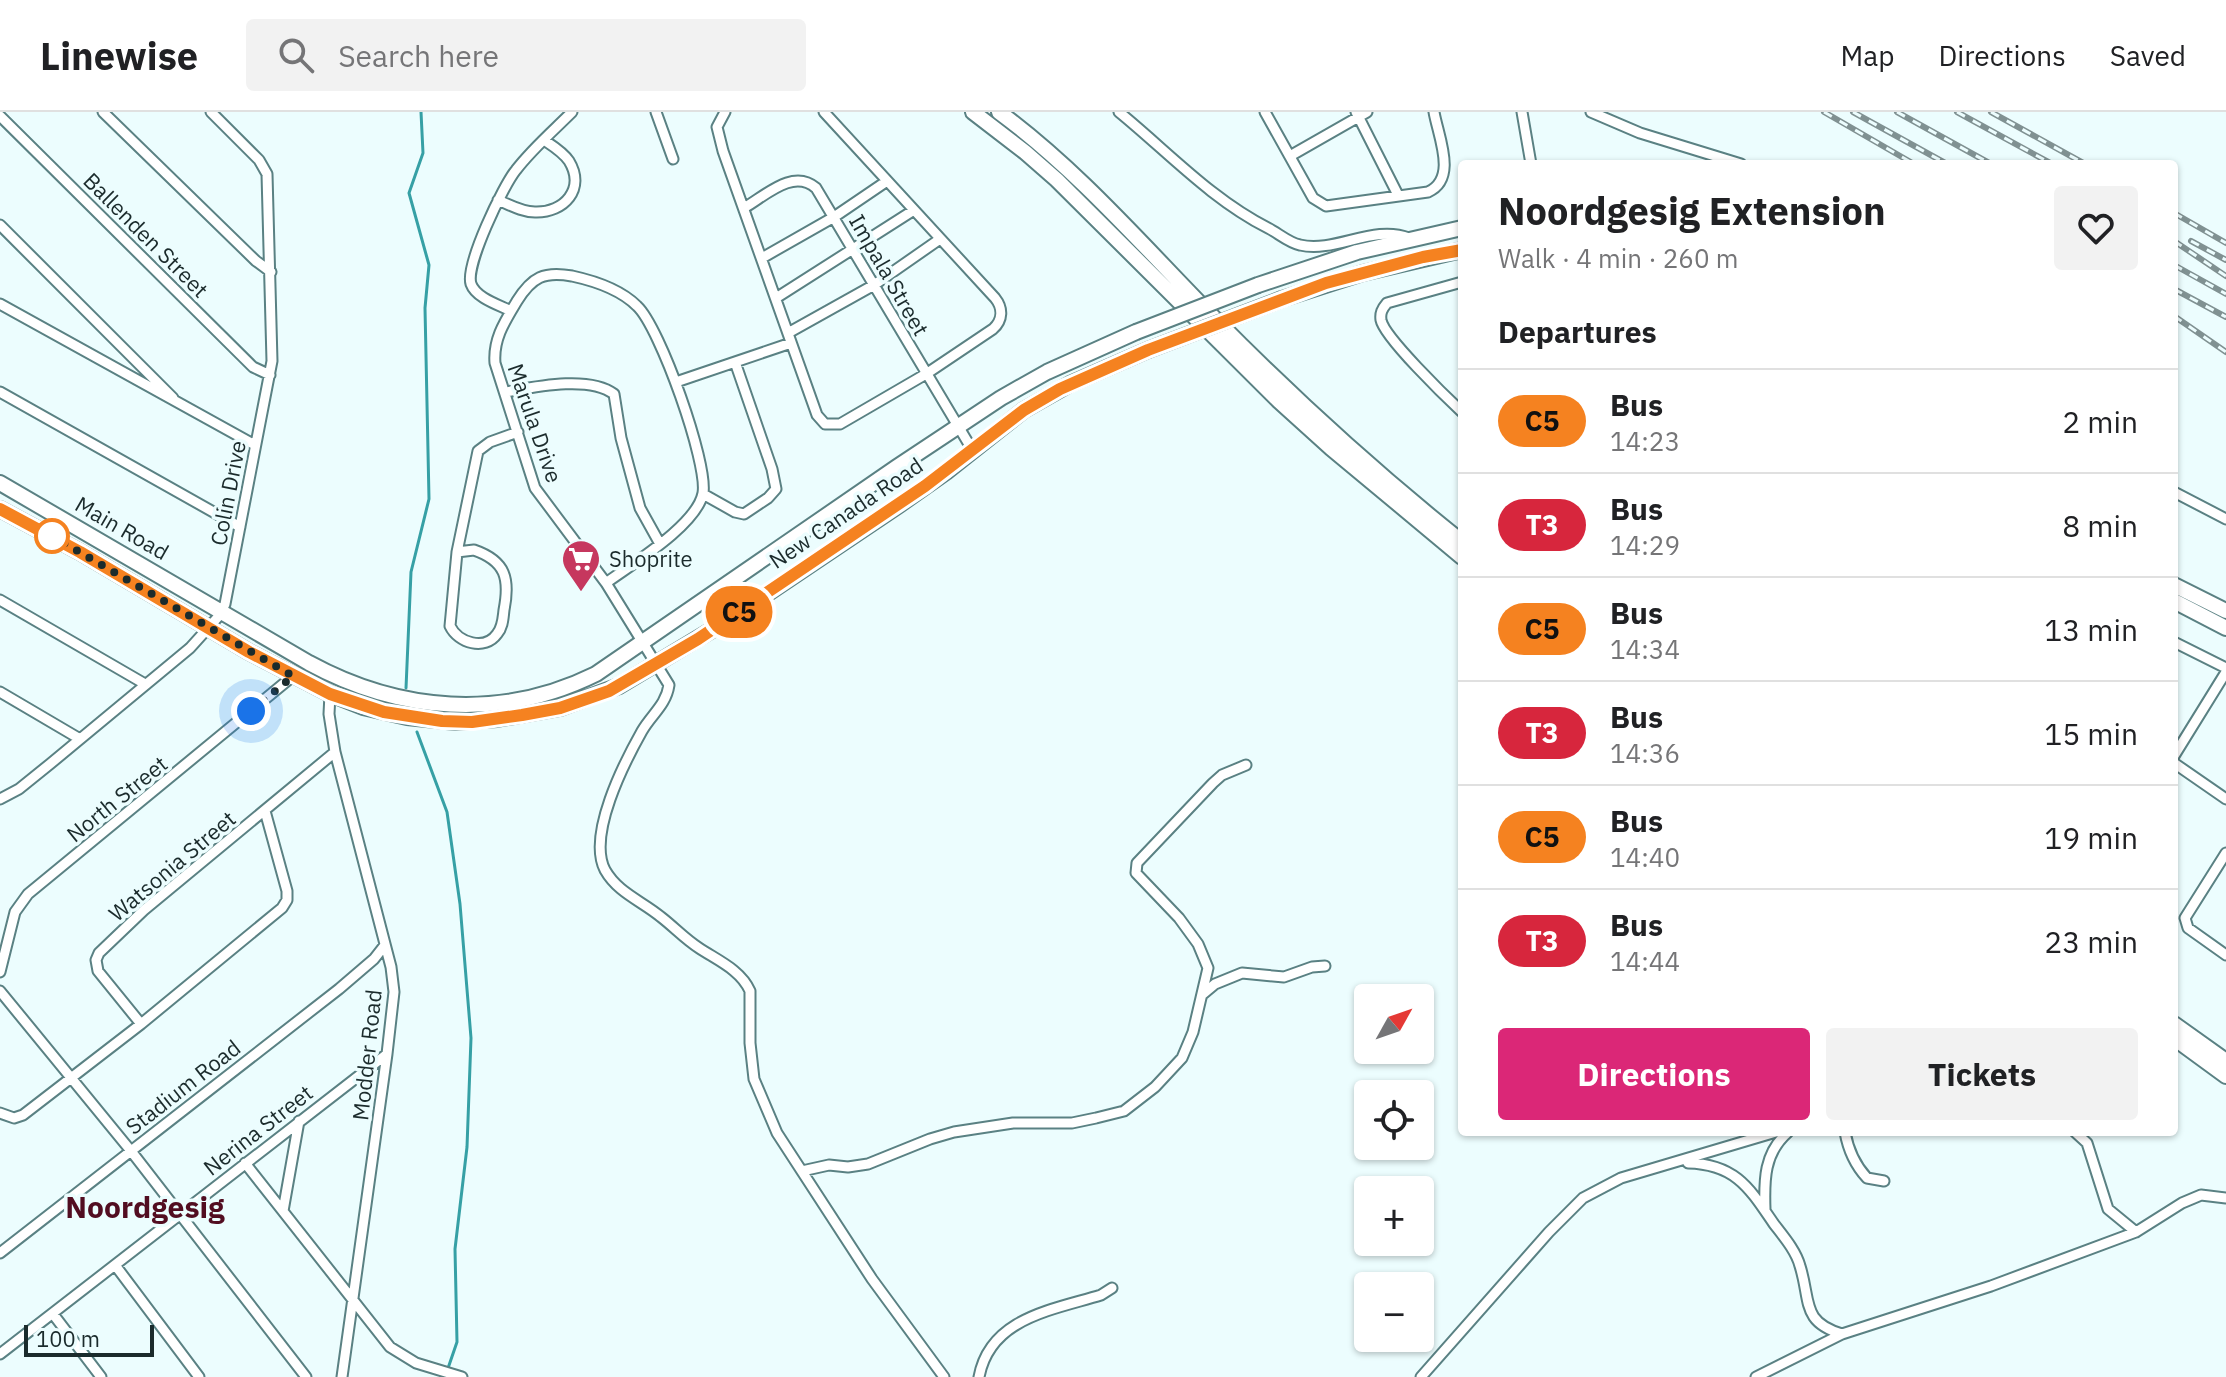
<!DOCTYPE html>
<html lang="en">
<head>
<meta charset="utf-8">
<style>
	:root { --surface:#fff; --page:#f2f2f2; --text:#202124; --muted:#757577; --line:#e0e0e0; --accent:#db2777 }
	body { margin:0; font-family:"IBM Plex Sans",sans-serif; background:var(--page); color:var(--text); height:100vh; display:flex; flex-direction:column; font-size:30px; white-space:nowrap }
	* { box-sizing:border-box; margin:0 }
	p { font-size:26px; color:var(--muted) }
	.icon { flex:none; width:44px; height:44px; fill:none; stroke:currentColor; stroke-width:2; stroke-linecap:round; stroke-linejoin:round }
	.map { position:relative; flex:1; overflow:hidden }
	.sheet { position:absolute; left:1458px; top:48px; width:720px; height:976px; display:flex; flex-direction:column; background:var(--surface); border-radius:8px; box-shadow:0 2px 6px #0004 }
	.sheet>* { flex:none }
	.badge { padding:0 16px; border-radius:26px; font-size:28px; line-height:52px }
	.needle { width:52px; rotate:50deg }
	.fabs { position:absolute; left:1354px; top:872px; display:grid; gap:16px }
	.fabs a { display:grid; place-items:center; width:80px; height:80px; border-radius:8px; background:var(--surface); box-shadow:0 2px 6px #0004; font-size:40px }
	.scale { position:absolute; left:24px; bottom:20px; width:130px; box-sizing:border-box; padding-left:8px; border:4px solid #1b2b2c; border-top:0; font-size:22px; line-height:28px; white-space:nowrap; color:#1b2b2c; -webkit-text-stroke:6px #ecfdfe; paint-order:stroke }
	.you { position:absolute; width:40px; height:40px; margin:-20px; border:6px solid #fff; border-radius:50%; background:#1a73e8; box-shadow:0 0 0 12px #1a73e833 }
	.map>.badge { position:absolute; translate:-50% -50%; box-shadow:0 0 0 4px #fff }
	h2 { padding:0 40px; font-size:30px; line-height:72px }
	.round { display:grid; place-items:center; flex:none; width:84px; height:84px; border-radius:8px; background:var(--page) }
	.overview { display:flex; align-items:center; justify-content:space-between; height:136px; padding:0 40px }
	h1 { font-size:38px; font-weight:700; line-height:60px }
	.action { display:flex; gap:16px; margin-top:auto; padding:16px 40px }
	.action a { flex:1; height:92px; border-radius:8px; background:var(--accent); color:#fff; font-size:32px; font-weight:700; line-height:92px; text-align:center }
	.action a+a { background:var(--page); color:var(--text) }
	ul { padding:0; list-style:none }
	li { display:flex; align-items:center; gap:24px; height:104px; padding:0 40px; border-top:2px solid var(--line) }
	li div { flex:1 }
	li b { display:block; font-size:30px }
	li em { font-style:normal }
	li .badge { min-width:88px; font-weight:700; text-align:center }
	header { display:flex; align-items:center; gap:48px; box-sizing:border-box; height:112px; padding:0 40px; background:var(--surface); border-bottom:2px solid var(--line) }
	header strong { font-size:38px }
	nav { display:flex; gap:44px; margin-inline-start:auto; font-size:28px }
	.search { width:560px; height:72px; background:var(--page); display:flex; align-items:center; gap:20px; box-sizing:border-box; padding:0 28px; border-radius:8px; color:var(--muted); font-size:30px }
	.map>svg:first-child { display:block }
	.lines { fill:none; stroke-linecap:round; stroke-linejoin:round }
	.stream { stroke:#36a0a5; stroke-width:3 }
	.minor-casing { stroke:#5a8183; stroke-width:13 }
	.secondary-casing { stroke:#5a8183; stroke-width:18 }
	.minor { stroke:#fff; stroke-width:9 }
	.secondary { stroke:#fff; stroke-width:14 }
	.rail-casing { stroke:#809192; stroke-width:6 }
	.rail { stroke:#ecfdfe; stroke-width:3; stroke-dasharray:9; stroke-linecap:butt }
	.secondary-bridge-casing { stroke:#5a8183; stroke-width:18; stroke-linecap:butt }
	.secondary-bridge { stroke:#fff; stroke-width:14 }
	.line-casing { stroke:#fff; stroke-width:18 }
	.line { stroke:#f58220; stroke-width:12 }
	.walk { stroke:#1b2b2c; stroke-width:8; stroke-dasharray:0 14.4 }
	.stop-dot { fill:#fff; stroke:#f58220; stroke-width:4 }
	.labels { text-anchor:middle; stroke-width:7; stroke-linejoin:round; paint-order:stroke }
	.street-label { font-size:22px; fill:#1b2b2c; stroke:#ecfdfe }
	.poi-label { font-size:22px; fill:#1b2b2c; stroke:#ecfdfe; text-anchor:start }
	.district-label { font-size:30px; font-weight:bold; fill:#520d21; stroke:#ecfdfe }
</style>
</head>
<body>
<header>
<strong>Linewise</strong>
<div class="search"><svg class="icon" aria-label="search" viewBox="0 0 24 24"><circle cx="10" cy="10" r="6"/><path d="M15 15l6 6"/></svg>Search here</div>
<nav><a>Map</a><a>Directions</a><a>Saved</a></nav>
</header>
<div class="map">
<svg width="2226" height="1265" viewBox="0 0 2226 1265">
	<rect width="100%" height="100%" fill="#ecfdfe"/>
	<g class="lines">
		<path class="stream" d="M406,576L411,460L429,387L425,196L429,153L409,81L423,41L421,0
			M417,620L447,700L460,792L471,926L467,1035L455,1137L457,1230L445,1265"/>
		<defs>
			<path id="minor" d="M103,0L256,149L271,160
				M656,0L673,47
				M725,0L717,15L723,39L817,303L825,312H840L926,262L993,217C1003,208 1003,196 995,186L824,0
				M1119,0C1168,40 1211,87 1268,116C1278,121 1289,131 1300,133C1336,141 1373,112 1409,126
				M1265,0L1313,86L1326,94L1428,80C1458,67 1438,24 1434,0
				M1356,0L1398,83
				M1522,0L1531,52
				M1591,0L1640,21L1741,52
				M0,4L253,255L270,263
				M1290,44L1367,0
				M498,88C510,93 522,100 535,100C564,101 586,77 569,49C563,40 553,34 544,28
				M744,96C765,84 793,56 816,76L973,339
				M0,113L173,286
				M762,146L834,105L887,69
				M1462,170L1387,191C1382,197 1380,201 1381,208C1384,225 1447,286 1462,300
				M776,186L914,98
				M0,192L255,333
				M511,199C499,193 476,186 471,172C465,153 503,74 516,58C532,37 553,19 572,0
				M788,221L874,173L940,127
				M676,270L791,231
				M0,280L240,415
				M506,280C534,275 589,263 614,282L621,326L640,396L660,432
				M2174,380L2226,407
				M703,382L735,400L744,402L768,386L776,377L772,357L735,250
				M474,438C506,449 510,467 504,498C503,506 503,515 497,522C485,539 458,531 450,514L457,440Z
				M457,440L478,339L490,330L518,320
				M606,471C632,452 697,413 703,381C708,351 660,215 637,194C620,177 595,169 572,164C544,159 532,165 517,189C505,209 493,227 495,251L535,376L606,471L669,573C666,593 652,602 642,619C624,651 587,723 605,758C618,781 642,789 661,805C674,815 685,827 699,836C717,848 741,858 750,879V931L754,967L777,1021L872,1167L944,1265
				M0,488L145,572
				M2174,530L2226,556
				M0,580L80,627
				M330,582L329,602L335,640L391,855L394,880L387,942L342,1265
				M2174,644L2226,560
				M2174,651L2226,687
				M0,687L19,677L50,652L190,536L218,505L225,492L272,249L267,62L259,48L211,0
				M2226,741L2185,806L2188,816L2226,843
				M0,860L15,800L28,782L293,564
				M0,879L131,1039L306,1265
				M1203,882L1215,872L1242,861L1284,865L1312,855L1325,854
				M141,912L98,859L96,848L99,841L144,798L335,640
				M0,1001L14,1006L23,1003L141,912L282,796L287,788V779L265,699
				M1845,1020C1848,1037 1855,1053 1867,1066L1884,1069
				M2075,1020L2087,1031L2108,1097L2136,1120
				M245,1051L390,1235L416,1251L462,1265
				M1688,1051C1736,1052 1750,1077 1774,1112C1784,1125 1796,1139 1800,1154C1811,1189 1801,1210 1842,1222
				M802,1059L829,1053L848,1055L868,1052L930,1027L954,1020L1013,1011H1072L1096,1006L1124,999L1155,975L1182,946L1193,920L1208,856L1198,832L1179,806L1136,761L1137,751L1213,671L1222,663L1246,653
				M1765,1097C1764,1068 1764,1041 1788,1020
				M283,1099L299,1009
				M0,1141L339,877L374,847L385,833
				M115,1153L199,1265
				M53,1202L101,1265
				M0,1242L387,942
				M979,1265C990,1206 1052,1198 1101,1183L1112,1176
				M1421,1265L1549,1120L1583,1086L1621,1066L1776,1020
				M1756,1265L1842,1222L1991,1174L2136,1120L2182,1091L2201,1083L2226,1086"/>
			<path id="secondary" d="M973,0L1025,40L1057,68L1279,289L1331,336L1462,445
				M999,0C1079,59 1144,135 1214,206C1293,286 1374,360 1462,430
				M1258,173L1357,140L1462,116
				M1282,187L1363,161L1462,138
				M0,371L309,551C399,600 501,609 596,562L897,355L1001,286L1047,260L1136,220
				M0,397L80,440L249,540L330,582L363,595L407,605L456,610L497,607L560,596L619,574L725,510L899,393L946,360L1024,298L1070,272L1148,238
				M2174,473L2226,499
				M2174,489L2226,516
				M2174,912L2226,949
				M2174,926L2226,964"/>
		</defs>
		<use href="#minor" class="minor-casing"/>
		<use href="#secondary" class="secondary-casing"/>
		<use href="#minor" class="minor"/>
		<use href="#secondary" class="secondary"/>
		<defs>
			<path id="rail" d="M1824,0L1914,52
				M1853,0L1947,52
				M1897,0L1991,52
				M1957,0L2052,52
				M1991,0L2085,52
				M2174,101L2226,131
				M2174,129L2226,164
				M2191,129L2226,148
				M2174,153L2226,182
				M2174,177L2226,205
				M2174,204L2226,240"/>
		</defs>
		<use href="#rail" class="rail-casing"/>
		<use href="#rail" class="rail"/>
		<defs>
			<path id="secondary-bridge" d="M1136,220L1258,173
				M1148,238L1282,187"/>
		</defs>
		<use href="#secondary-bridge" class="secondary-bridge-casing"/>
		<use href="#secondary-bridge" class="secondary-bridge"/>
	</g>
	<g class="lines">
		<defs>
			<path id="line" d="M0,397L80,440L249,540L330,582L384,600L442,609L472,610L522,603L560,596L609,579L698,527L925,374L1024,298L1060,277L1148,238L1326,171L1423,145L1462,138"/>
		</defs>
		<use href="#line" class="line-casing"/>
		<use href="#line" class="line"/>
		<path class="walk" d="M52,424L293,564L251,599"/>
	</g>
	<defs>
		<symbol id="supermarket-pin" viewBox="-11 -11 22 30"><path d="M0 17L-7.5 6A9.5 9.5 0 1 1 7.5 6Z" fill="#c6375e" stroke="#ecfdfe"/><path d="M-6-5.5h2.5l.6 2H6L4.5 2H-2.5L-4.4-4H-6ZM-1.5 3.2a1.3 1.3 0 1 0 .1 0ZM3 3.2a1.3 1.3 0 1 0 .1 0Z" fill="#fff"/></symbol>
	</defs>
	<g fill-rule="evenodd">
		<use href="#supermarket-pin" x="559" y="425" width="44" height="60"/>
	</g>
	<circle class="stop-dot" cx="52" cy="424" r="16"/>
	<g class="labels">
		<g class="street-label">
			<text transform="translate(146 123) rotate(45)" y="8">Ballenden Street</text>
			<text transform="translate(889 163) rotate(60)" y="8">Impala Street</text>
			<text transform="translate(535 311) rotate(71)" y="8">Marula Drive</text>
			<text transform="translate(228 381) rotate(-79)" y="8">Colin Drive</text>
			<text transform="translate(846 401) rotate(-34)" y="8">New Canada Road</text>
			<text transform="translate(122 416) rotate(30)" y="8">Main Road</text>
			<text transform="translate(117 687) rotate(-39)" y="8">North Street</text>
			<text transform="translate(172 754) rotate(-40)" y="8">Watsonia Street</text>
			<text transform="translate(367 943) rotate(-84)" y="8">Modder Road</text>
			<text transform="translate(183 975) rotate(-38)" y="8">Stadium Road</text>
			<text transform="translate(258 1018) rotate(-38)" y="8">Nerina Street</text>
		</g>
		<g class="poi-label">
			<text x="609" y="455">Shoprite</text>
		</g>
		<g class="district-label">
			<text x="145" y="1106">Noordgesig</text>
		</g>
	</g>
</svg>
<div class="fabs">
<a><svg class="needle" viewBox="-14 -14 28 28"><path d="M0-13l5 13h-10z" fill="#e53935"/><path d="M0 13l5-13h-10z" fill="#757577"/></svg></a>
<a><svg class="icon" aria-label="locate" viewBox="0 0 24 24"><circle cx="12" cy="12" r="6"/><path d="M12 2v4M12 18v4M2 12h4M18 12h4"/></svg></a>
<a>+</a>
<a>−</a>
</div>
<div class="scale">100 m</div>
<div class="you" style="left:251px;top:599px"></div>
<b class="badge" style="left:739px;top:500px;background:#f58220;color:#111">C5</b>
<section class="sheet">
<div class="overview"><div><h1>Noordgesig Extension</h1><p>Walk · 4 min · 260 m</p></div><a class="round"><svg class="icon" aria-label="heart" viewBox="0 0 24 24"><path d="M12 20l-8-8c-3-5 5-10 8-4 3-6 11-1 8 4z"/></svg></a></div>
<h2>Departures</h2>
<ul>
<li><span class="badge" style="background:#f58220;color:#111">C5</span><div><b>Bus</b><p>14:23</p></div><em>2 min</em></li>
<li><span class="badge" style="background:#d7263d;color:#fff">T3</span><div><b>Bus</b><p>14:29</p></div><em>8 min</em></li>
<li><span class="badge" style="background:#f58220;color:#111">C5</span><div><b>Bus</b><p>14:34</p></div><em>13 min</em></li>
<li><span class="badge" style="background:#d7263d;color:#fff">T3</span><div><b>Bus</b><p>14:36</p></div><em>15 min</em></li>
<li><span class="badge" style="background:#f58220;color:#111">C5</span><div><b>Bus</b><p>14:40</p></div><em>19 min</em></li>
<li><span class="badge" style="background:#d7263d;color:#fff">T3</span><div><b>Bus</b><p>14:44</p></div><em>23 min</em></li>
</ul>
<div class="action"><a>Directions</a><a>Tickets</a></div>
</section>
</div>
</body>
</html>
